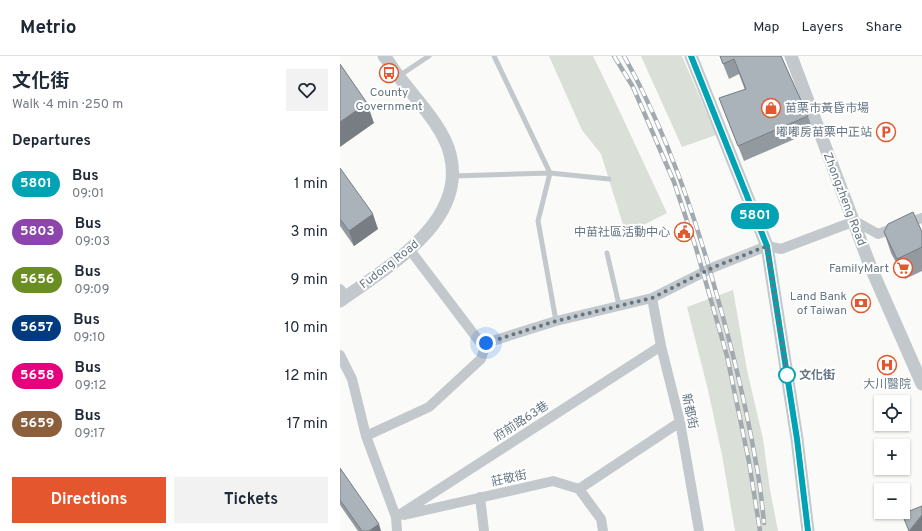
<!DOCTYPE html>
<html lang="en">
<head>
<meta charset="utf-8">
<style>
	:root { --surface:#fff; --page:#f2f2f3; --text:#1f2937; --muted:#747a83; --line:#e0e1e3; --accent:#e4572e }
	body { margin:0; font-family:Overpass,"Noto Sans TC",sans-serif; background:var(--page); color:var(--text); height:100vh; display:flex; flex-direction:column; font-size:15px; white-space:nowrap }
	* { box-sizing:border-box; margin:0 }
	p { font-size:13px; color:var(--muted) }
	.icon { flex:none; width:22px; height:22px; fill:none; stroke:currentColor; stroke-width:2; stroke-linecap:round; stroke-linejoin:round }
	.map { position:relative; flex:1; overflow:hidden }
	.side { display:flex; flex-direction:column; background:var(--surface); width:340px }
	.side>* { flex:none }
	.badge { padding:0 8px; border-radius:13px; font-size:14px; line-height:26px }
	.controls { position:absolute; left:534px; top:339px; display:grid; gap:8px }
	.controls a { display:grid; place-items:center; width:36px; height:36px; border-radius:0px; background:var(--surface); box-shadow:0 1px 3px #0004; font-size:20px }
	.you { position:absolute; width:20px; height:20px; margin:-10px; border:3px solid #fff; border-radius:50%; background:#1a73e8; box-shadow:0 0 0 6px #1a73e833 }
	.map>.badge { position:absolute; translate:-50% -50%; box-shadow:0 0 0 2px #fff }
	h2 { padding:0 12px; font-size:15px; line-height:36px }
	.round { display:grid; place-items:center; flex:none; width:42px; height:42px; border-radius:0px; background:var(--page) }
	.summary { display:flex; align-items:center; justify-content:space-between; height:68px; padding:0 12px }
	h1 { font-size:19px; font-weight:700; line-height:30px }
	.action { display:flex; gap:8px; margin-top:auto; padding:8px 12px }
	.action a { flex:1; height:46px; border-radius:0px; background:var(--accent); color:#fff; font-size:16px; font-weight:700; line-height:46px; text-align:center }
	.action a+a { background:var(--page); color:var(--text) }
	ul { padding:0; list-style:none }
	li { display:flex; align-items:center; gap:12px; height:48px; padding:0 12px }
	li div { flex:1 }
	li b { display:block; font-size:15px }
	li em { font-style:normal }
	li .badge { min-width:44px; font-weight:700; text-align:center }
	header { display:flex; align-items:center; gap:24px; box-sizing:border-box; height:56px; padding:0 20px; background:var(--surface); border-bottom:1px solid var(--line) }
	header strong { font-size:19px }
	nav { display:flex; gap:22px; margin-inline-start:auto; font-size:14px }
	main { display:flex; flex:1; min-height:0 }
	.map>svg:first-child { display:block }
	.green { fill:#dadfd7 }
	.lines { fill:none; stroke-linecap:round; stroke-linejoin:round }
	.service { stroke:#c3c8cc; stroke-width:5 }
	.minor { stroke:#c3c8cc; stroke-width:10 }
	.tertiary { stroke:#c3c8cc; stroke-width:13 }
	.rail-casing { stroke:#a2aab0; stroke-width:4.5 }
	.rail { stroke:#fff; stroke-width:3; stroke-dasharray:9; stroke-linecap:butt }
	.wall { fill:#929a9f }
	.shaded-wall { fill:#777d82 }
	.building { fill:#aab3b9; stroke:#777d82 }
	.line-casing { stroke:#fff; stroke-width:9 }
	.line { stroke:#00a3b4; stroke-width:6 }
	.walk { stroke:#657683; stroke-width:4; stroke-dasharray:0 7.2 }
	.stop-dot { fill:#fff; stroke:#00a3b4; stroke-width:2 }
	.labels { text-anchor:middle; stroke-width:4; stroke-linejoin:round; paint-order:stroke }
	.poi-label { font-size:12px; fill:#657683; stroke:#fff; text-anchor:end }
	.street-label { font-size:12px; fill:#657683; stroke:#fff }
	.stop-label { font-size:12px; font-weight:bold; fill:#657683; stroke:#fff; text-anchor:start }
</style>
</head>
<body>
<header>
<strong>Metrio</strong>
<nav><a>Map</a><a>Layers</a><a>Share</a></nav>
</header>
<main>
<section class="side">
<div class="summary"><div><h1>文化街</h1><p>Walk · 4 min · 250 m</p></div><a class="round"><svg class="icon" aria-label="heart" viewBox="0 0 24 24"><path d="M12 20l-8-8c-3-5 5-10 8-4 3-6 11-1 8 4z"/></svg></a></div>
<h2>Departures</h2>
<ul>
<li><span class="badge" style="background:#00a3b4;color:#fff">5801</span><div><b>Bus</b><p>09:01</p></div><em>1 min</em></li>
<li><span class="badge" style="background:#8e44ad;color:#fff">5803</span><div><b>Bus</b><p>09:03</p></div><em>3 min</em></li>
<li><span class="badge" style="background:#6b8e23;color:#fff">5656</span><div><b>Bus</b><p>09:09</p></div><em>9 min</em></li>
<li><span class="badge" style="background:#003b80;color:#fff">5657</span><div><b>Bus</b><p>09:10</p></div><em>10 min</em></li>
<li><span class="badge" style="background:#e6007e;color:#fff">5658</span><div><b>Bus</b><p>09:12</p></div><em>12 min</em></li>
<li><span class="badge" style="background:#8b5e3c;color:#fff">5659</span><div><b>Bus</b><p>09:17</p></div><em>17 min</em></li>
</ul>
<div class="action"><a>Directions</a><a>Tickets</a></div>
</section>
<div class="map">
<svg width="582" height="475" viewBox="0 0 582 475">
	<rect width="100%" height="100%" fill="#fafaf8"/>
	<path class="green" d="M209,0H253L272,39L327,157L286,178L261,98L242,74Z
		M301,0H342L376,79L342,91Z
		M393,234L407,314L423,383L430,434L438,475H395L382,399L368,334L347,251Z"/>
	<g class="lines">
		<path class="service" d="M154,0L210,117
			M59,20L89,0
			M210,117L198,165L216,265
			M113,120L210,117L269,123
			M267,197L279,249"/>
		<path class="minor" d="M70,194L139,285L146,287L216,265L312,242L374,211L427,190L441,193L515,165L538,178L582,162
			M0,233L6,241
			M312,242L321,290L340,366L359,475
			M0,299L12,323L26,380L56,461L57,475
			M26,380L89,351L141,303L146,287
			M239,433L340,366
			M140,441L144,475
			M64,459L213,425L239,433L261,463L263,475
			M56,461L321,290"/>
		<path class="tertiary" d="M351,0L427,190L457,383L468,475
			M451,0L531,212L582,328
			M0,245C46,212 128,166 110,98C104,72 76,43 60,22C54,15 50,7 44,0"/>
		<defs>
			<path id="rail" d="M274,0L293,31L334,126L356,192L387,300L409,406L420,475
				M284,0C325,73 354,156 376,236C392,292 406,349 416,407C420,426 422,447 424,467"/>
		</defs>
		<use href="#rail" class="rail-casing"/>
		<use href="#rail" class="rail"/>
	</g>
	<path class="wall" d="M380,0H441L468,60L473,75L404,105L379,42L405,34L399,18L389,23Z
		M0,112L38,173L14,190L0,170Z
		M544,176H582V215L565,223L551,197Z
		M0,412L41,475H18L0,449Z"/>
	<path class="shaded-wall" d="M27,47L34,67L0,91V66Z
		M33,158L38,173L14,190L9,175Z
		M582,459V475H569Z
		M39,468L41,475H29Z"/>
	<path class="building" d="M380,0H441L468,60L398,90L379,42L406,33L394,3L383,8Z
		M0,8L27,47L0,66Z
		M0,112L33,158L9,175L0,163Z
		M573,156L582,176V191L557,203L544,176L548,168Z
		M0,412L39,468L29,475H22L0,444Z
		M582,450V459L569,475L562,458Z"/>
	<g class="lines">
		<defs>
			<path id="line" d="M351,0L427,190L457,383L468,475"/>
		</defs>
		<use href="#line" class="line-casing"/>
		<use href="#line" class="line"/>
		<path class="walk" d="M146,287L216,265L312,242L374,211L427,190L448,325L447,319"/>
	</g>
	<defs>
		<symbol id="bus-ring" viewBox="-11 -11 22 22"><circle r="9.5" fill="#fff" stroke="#e4572e" stroke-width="1.5"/><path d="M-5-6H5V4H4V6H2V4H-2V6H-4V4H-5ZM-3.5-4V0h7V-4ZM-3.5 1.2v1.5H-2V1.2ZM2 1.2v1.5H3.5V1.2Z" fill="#e4572e"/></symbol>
		<symbol id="shop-ring" viewBox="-11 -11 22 22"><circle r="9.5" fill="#fff" stroke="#e4572e" stroke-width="1.5"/><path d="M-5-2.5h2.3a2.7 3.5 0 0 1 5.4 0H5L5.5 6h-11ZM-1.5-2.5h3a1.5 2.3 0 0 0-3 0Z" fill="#e4572e"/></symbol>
		<symbol id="parking-ring" viewBox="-11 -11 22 22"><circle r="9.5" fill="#fff" stroke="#e4572e" stroke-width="1.5"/><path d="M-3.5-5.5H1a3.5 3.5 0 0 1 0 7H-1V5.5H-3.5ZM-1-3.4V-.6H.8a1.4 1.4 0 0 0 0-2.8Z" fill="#e4572e"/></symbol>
		<symbol id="civic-ring" viewBox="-11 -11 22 22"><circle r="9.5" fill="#fff" stroke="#e4572e" stroke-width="1.5"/><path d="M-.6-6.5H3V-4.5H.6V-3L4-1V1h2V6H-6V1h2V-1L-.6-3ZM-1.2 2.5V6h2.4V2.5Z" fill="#e4572e"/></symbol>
		<symbol id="supermarket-ring" viewBox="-11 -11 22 22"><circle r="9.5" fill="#fff" stroke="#e4572e" stroke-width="1.5"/><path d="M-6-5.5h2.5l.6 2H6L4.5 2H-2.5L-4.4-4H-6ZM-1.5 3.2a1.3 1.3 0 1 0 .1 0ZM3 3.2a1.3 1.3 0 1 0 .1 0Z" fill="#e4572e"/></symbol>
		<symbol id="bank-ring" viewBox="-11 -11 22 22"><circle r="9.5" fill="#fff" stroke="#e4572e" stroke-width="1.5"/><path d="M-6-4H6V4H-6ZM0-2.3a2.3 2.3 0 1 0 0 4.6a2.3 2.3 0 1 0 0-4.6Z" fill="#e4572e"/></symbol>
		<symbol id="hospital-ring" viewBox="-11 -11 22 22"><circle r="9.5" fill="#fff" stroke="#e4572e" stroke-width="1.5"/><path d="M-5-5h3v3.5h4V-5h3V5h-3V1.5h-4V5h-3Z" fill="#e4572e"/></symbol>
	</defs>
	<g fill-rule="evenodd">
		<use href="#bus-ring" x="38" y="6" width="22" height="22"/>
		<use href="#shop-ring" x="420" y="41" width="22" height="22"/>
		<use href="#parking-ring" x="535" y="65" width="22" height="22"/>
		<use href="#civic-ring" x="333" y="165" width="22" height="22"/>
		<use href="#supermarket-ring" x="552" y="201" width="22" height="22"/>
		<use href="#bank-ring" x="510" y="236" width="22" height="22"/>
		<use href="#hospital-ring" x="536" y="298" width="22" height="22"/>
	</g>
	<circle class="stop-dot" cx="447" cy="319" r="8"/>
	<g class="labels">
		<g class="poi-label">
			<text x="49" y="40" text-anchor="middle">County<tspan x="49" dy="14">Government</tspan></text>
			<text x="445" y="56" text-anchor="start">苗栗市黃昏市場</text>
			<text x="532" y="80">嘟嘟房苗栗中正站</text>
			<text x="330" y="180">中苗社區活動中心</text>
			<text x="549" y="216">FamilyMart</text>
			<text x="507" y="244">Land Bank<tspan x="507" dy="14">of Taiwan</tspan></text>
			<text x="547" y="332" text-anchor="middle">大川醫院</text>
		</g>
		<g class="street-label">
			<text transform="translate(505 143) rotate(69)" y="4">Zhongzheng Road</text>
			<text transform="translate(49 208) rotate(-38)" y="4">Fudong Road</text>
			<text transform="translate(350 355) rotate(78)" y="4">新都街</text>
			<text transform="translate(181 365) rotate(-33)" y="4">府前路63巷</text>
			<text transform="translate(169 422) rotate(-12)" y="4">莊敬街</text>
		</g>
		<g class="stop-label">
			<text x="459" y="323">文化街</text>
		</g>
	</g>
</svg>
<div class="controls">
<a><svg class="icon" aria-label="locate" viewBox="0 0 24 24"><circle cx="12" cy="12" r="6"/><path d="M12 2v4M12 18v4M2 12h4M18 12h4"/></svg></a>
<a>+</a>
<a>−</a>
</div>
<div class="you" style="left:146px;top:287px"></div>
<b class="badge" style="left:415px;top:160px;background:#00a3b4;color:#fff">5801</b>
</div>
</main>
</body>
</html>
